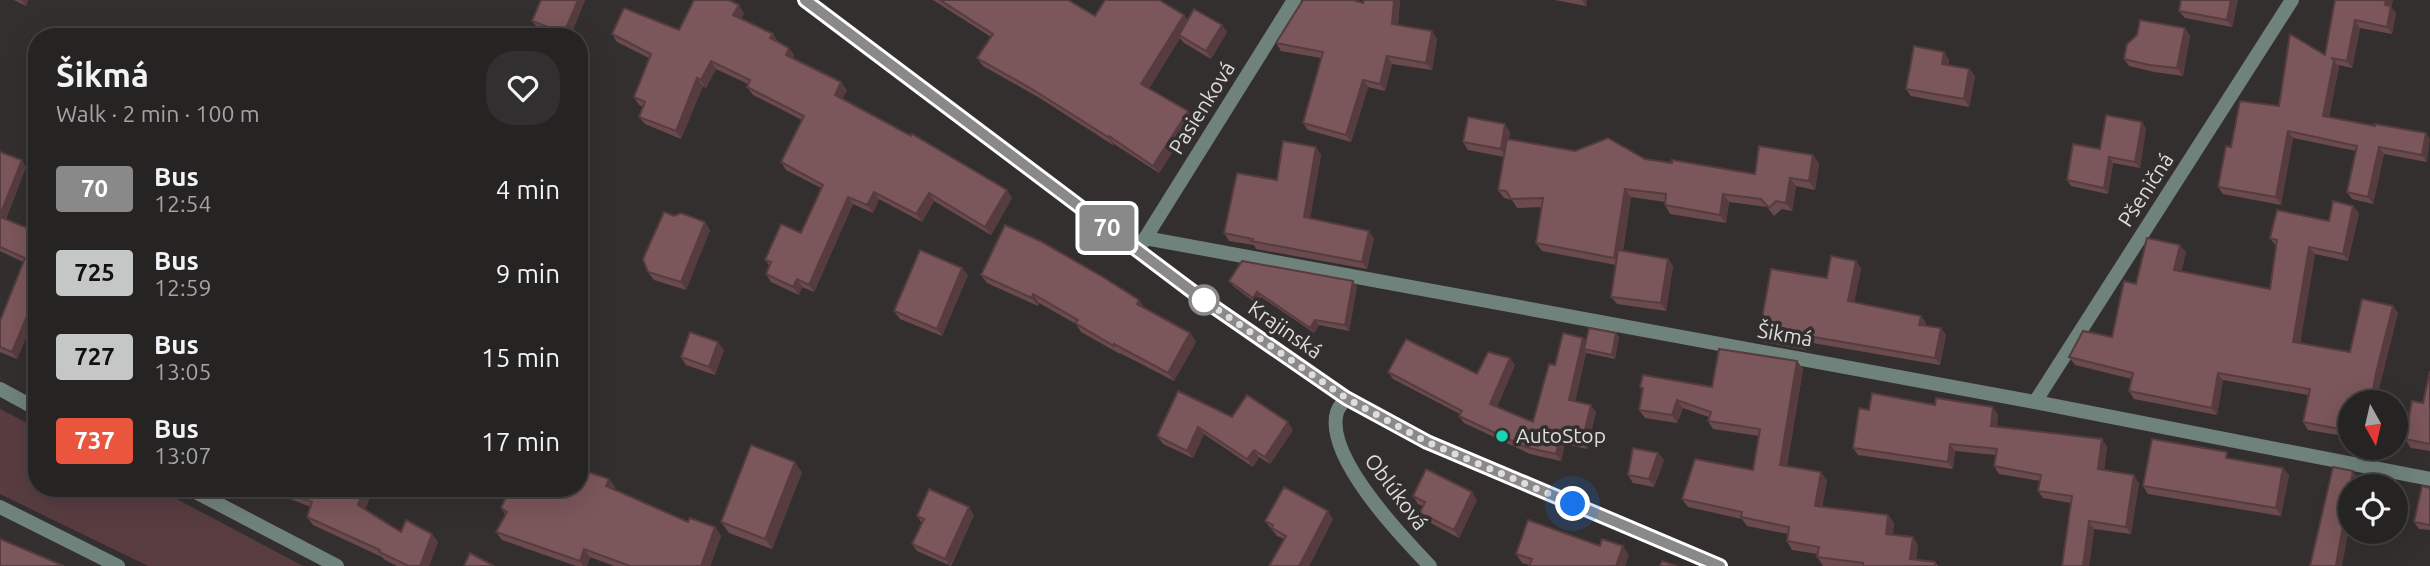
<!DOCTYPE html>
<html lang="en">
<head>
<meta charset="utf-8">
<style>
	:root { --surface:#262323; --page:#322f30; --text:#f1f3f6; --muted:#a4a4a6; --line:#424041 }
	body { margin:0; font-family:Ubuntu,sans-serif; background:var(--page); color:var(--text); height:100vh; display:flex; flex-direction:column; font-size:26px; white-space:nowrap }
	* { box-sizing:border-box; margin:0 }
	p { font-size:23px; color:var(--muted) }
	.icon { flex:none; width:38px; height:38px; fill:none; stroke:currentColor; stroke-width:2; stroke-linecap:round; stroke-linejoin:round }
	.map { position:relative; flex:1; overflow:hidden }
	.details { position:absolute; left:28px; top:28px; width:560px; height:469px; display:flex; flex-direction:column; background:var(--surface); border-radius:28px; box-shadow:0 7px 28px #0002,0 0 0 2px var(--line) }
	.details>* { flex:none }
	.badge { padding:0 14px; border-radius:5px; font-size:24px; line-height:46px }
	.needle { width:46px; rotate:172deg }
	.tools { position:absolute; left:2338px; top:390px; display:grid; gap:14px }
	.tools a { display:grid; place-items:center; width:70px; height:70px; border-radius:50%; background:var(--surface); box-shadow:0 7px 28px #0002,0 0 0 2px var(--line); font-size:35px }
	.you { position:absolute; width:35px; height:35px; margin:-18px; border:5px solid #fff; border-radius:50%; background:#1a73e8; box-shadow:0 0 0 10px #1a73e833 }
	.map>.badge { position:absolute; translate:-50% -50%; box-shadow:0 0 0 4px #fff }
	.round { display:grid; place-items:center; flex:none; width:74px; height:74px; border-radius:28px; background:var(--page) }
	.summary { display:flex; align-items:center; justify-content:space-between; height:119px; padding:0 28px }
	h1 { font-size:33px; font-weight:600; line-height:52px }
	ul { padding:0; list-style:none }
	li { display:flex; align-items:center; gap:21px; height:84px; padding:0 28px }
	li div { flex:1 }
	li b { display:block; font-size:26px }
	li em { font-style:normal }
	li .badge { min-width:77px; font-weight:700; text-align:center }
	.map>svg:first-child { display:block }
	.green { fill:#583c40 }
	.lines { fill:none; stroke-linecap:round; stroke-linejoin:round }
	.minor { stroke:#70827c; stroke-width:14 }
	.wall { fill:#6a4a4d }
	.shaded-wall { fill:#563c3f }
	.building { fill:#7b565a; stroke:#563c3f; stroke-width:2 }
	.line-casing { stroke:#fff; stroke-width:16 }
	.line { stroke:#898989; stroke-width:10 }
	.walk { stroke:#dfdcdc; stroke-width:7; stroke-dasharray:0 12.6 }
	.stop-dot { fill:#fff; stroke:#898989; stroke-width:3.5 }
	.poi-dot { fill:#19d5b2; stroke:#332f2f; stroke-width:2.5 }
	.labels { text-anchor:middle; stroke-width:7; stroke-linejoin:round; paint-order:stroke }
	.street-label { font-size:21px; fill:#dfdcdc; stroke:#332f2f }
	.poi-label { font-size:21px; fill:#dfdcdc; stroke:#332f2f; text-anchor:start }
</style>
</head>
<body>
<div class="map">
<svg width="2430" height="566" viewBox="0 0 2430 566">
	<rect width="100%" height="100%" fill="#332f2f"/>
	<path class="green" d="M0,409L37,428V488H156L303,566H148L0,494Z"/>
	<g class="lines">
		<path class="minor" d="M805,0L1201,298L1346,398L1427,441L1720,566
			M1145,238L2035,402L2430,479
			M1141,245L1294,0
			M0,389L37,409
			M1346,398C1343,402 1339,407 1337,412C1324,456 1401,536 1430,566
			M2035,402L2292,0
			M188,488L337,566
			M0,507L118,566"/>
	</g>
	<path class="wall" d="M14,0H28L26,6Z
		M541,0H585L570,37H561L537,27L532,21Z
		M933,0H1068L1095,16L1188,20L1222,25L1227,32L1211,59L1184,43L1180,38L1149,88L1188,111L1194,119L1159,173L1114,144L1113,145L1038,97L983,66L977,58L991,37Z
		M1364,0H1400L1398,25L1432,31L1437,39L1432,70L1392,64L1385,91L1368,87L1351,142L1308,130L1303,123L1321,58L1281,51L1276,43L1363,3Z
		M1555,0H1587L1586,6Z
		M2238,0L2232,27L2185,18L2179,11Z
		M2335,0H2393L2391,7L2396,13L2392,34L2360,28L2352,68L2338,65L2339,67L2329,117L2375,126L2426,133L2427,162L2384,154L2373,204L2352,199L2347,192L2356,151L2293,138L2281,205L2223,194L2218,187L2231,147L2279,106L2325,55Z
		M744,13L741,19L773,34L778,42L789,48L794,55L793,58L847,90L842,99L1012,198L991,235L934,201L922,222L879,199L873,213L853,204L814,292L802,287L799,295L771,282L766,274L769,265L765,260L801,233L821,188L786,170L781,162L802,120L753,95L747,87L748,84L716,69L706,88L703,86L681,139L645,124L639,117L643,107L639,105L634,97L649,58L617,42L612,34L679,30Z
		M2185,28L2190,36L2183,76L2154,72L2129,66L2124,59Z
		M1944,52L1949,60L1948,65L1969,69L1975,76L1969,107L1911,96L1906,89Z
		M2146,128L2140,168L2113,163L2108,194L2071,186L2067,180L2100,149Z
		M1510,132L1509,139L1575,151L1645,159L1755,174L1813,155L1819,164L1815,190L1796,186L1792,211L1782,209L1774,216L1767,207L1729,202L1726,223L1670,214L1665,205V202L1631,197L1623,251L1668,259L1673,266L1666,311L1617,304L1611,297L1616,265L1542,251L1536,243L1542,207L1517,208L1512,200L1504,198L1498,190L1504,157L1468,150L1463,142Z
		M1316,147L1321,155L1310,218L1374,238L1367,269L1256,249L1254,245L1229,241L1224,233L1277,180Z
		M0,152L26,167L6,219L37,232V311L17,359L0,352V321L23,262L0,251Z
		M2359,213L2348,261L2315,254L2300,343L2350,352L2393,306L2398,313L2381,380L2350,402V437L2308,430L2303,422L2308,395L2223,380L2217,415L2134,399L2129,391L2132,379L2075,365L2069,357L2112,337L2136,284L2186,252L2181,272L2270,289L2276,246L2270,238Z
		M674,216L710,230L686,290L654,280L648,272Z
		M1861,268L1854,303L1921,316L1926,323L1925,326L1941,328L1946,335L1940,365L1807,342L1806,350L1764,342L1759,335L1827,278Z
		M968,275L942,336L900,319L894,311Z
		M981,275L1145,309L1190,333L1196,342L1174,381L1120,353V354L1081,332L1076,324L1039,303L1038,306L987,283Z
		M1229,281H1353L1357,287L1349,331L1319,325L1314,333L1261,297L1257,304L1233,286Z
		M1619,337L1615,359L1586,353L1575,402L1596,412L1587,449L1565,444L1561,461L1530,454L1464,423L1459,416L1460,414L1393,379L1388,372L1477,374L1515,365L1497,407L1533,422L1555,365L1583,338L1586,341Z
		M724,350L715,375L686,365L681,357Z
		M1797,361L1803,369L1787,466L1827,480L1822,507L1888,515L1894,523L1893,534L1913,537L1918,545L1916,560L1935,562L1938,566H1823L1817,557L1818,554L1792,550L1787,541L1788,534L1747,526L1742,519L1688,507L1682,499L1753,470L1759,436L1713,429L1708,421L1709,417L1683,408L1677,423L1645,418L1639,410L1643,391L1640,387H1712Z
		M2430,371V451L2411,448L2405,439L2423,403Z
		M1869,410L1998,414L1997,426L2107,446L2104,470L2139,483L2131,534L2094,529L2089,566H2062L2071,503L2043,498L2038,491L2040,481L1999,474L1994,466L1996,455L1955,451L1953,469L1858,455L1853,448Z
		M1232,417L1293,430L1270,464L1259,457L1253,467L1204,434L1193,458L1163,444L1157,436Z
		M1658,453L1664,460L1654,487L1633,483L1628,475Z
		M2231,459L2289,475L2281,516L2148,494L2143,486Z
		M802,472L772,549L729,533L721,522Z
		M609,479L615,487L614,489L688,522L715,527L721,536L710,566H614L590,557L587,566H576L502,540L496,532L505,514L501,508Z
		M261,488H369L372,492L365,510L401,532L432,534L438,542L429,566H397L385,560L382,557L313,525L307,517L311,507Z
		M2430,488V530L2419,529L2414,522Z
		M1413,496L1477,500L1459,538L1425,520L1420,513L1423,506L1418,504Z
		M974,515L951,566L917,551L912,544L922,523L917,516Z
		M1333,519L1309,566H1269L1284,539L1277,536L1265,521Z
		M1600,546L1629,555L1530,565L1522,563L1516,554Z"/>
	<path class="shaded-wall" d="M21,0H28L26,6Z
		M578,0H585L570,37H567L564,33Z
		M1394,0H1400L1397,32L1392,24Z
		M1582,0H1587L1586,6Z
		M2231,0H2238L2232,27L2227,20Z
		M2386,0H2393L2391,7L2396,13L2392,34L2387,27L2385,5Z
		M739,5L744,13L739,23L733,15Z
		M1184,15L1190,23L1179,35L1180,38L1147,92L1141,84Z
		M2355,20L2360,28L2352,68L2347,61Z
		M1222,25L1227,32L1211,59L1206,51Z
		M2185,28L2190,36L2183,76L2177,68Z
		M1432,31L1437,39L1432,70L1426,63Z
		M773,34L778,42L776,46L770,38Z
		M789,48L794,55L791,62L786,55Z
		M1944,52L1949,60L1948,71L1942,64Z
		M1387,56L1392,64L1385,91L1380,84Z
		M2334,60L2339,67L2328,123L2323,116Z
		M711,61L716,69L706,88L701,80Z
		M1969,69L1975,76L1969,107L1964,99Z
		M697,78L703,86L681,139L676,131Z
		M1363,80L1368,87L1351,142L1346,135Z
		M841,82L847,90L840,103L835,95Z
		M1188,111L1194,119L1159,173L1153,166Z
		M2142,122L2146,128L2140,168L2135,162Z
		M1505,124L1510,132L1506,157L1501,149Z
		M2288,131L2293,138L2281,205L2276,197Z
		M2426,133L2430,139L2427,162L2422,155Z
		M1109,136L1114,144L1113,145L1108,137Z
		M1316,147L1321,155L1309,225L1304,217Z
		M2379,147L2384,154L2373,204L2368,197Z
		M1813,155L1819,164L1815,190L1809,181Z
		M2109,157L2113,163L2108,194L2104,188Z
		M22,160L26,167L4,223L0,217V215Z
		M1790,178L1796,186L1792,211L1786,203Z
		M1625,189L1631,197L1620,266L1614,258Z
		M1007,190L1012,198L991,235L985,227Z
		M874,192L879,199L873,213L867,205Z
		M929,193L934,201L922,222L916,214Z
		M1723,194L1729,202L1726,223L1720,215Z
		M848,197L853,204L814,292L809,285Z
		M2353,206L2359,213L2348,261L2343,254Z
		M705,222L710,230L686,290L681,282Z
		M1369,231L1374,238L1367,269L1362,262Z
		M2180,245L2186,252L2180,278L2174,270Z
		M2309,247L2315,254L2299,350L2293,342Z
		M1668,259L1673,266L1666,311L1661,303Z
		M1856,261L1861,268L1853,308L1848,301Z
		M962,268L968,275L942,336L937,329Z
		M797,279L802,287L799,295L793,287Z
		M1353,281L1357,287L1349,331L1345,325Z
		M37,292V311L17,359L12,352Z
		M1257,292L1261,297L1257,304L1253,298Z
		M1033,294L1039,303L1038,306L1032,298Z
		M1139,300L1145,309L1137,304Z
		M2393,306L2398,313L2381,380L2377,402H2371L2376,373Z
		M1921,316L1926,323L1924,332L1919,325Z
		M1315,320L1319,325L1314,333L1310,328Z
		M1941,328L1946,335L1940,365L1935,358Z
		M1190,333L1196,342L1174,381L1168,373Z
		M1616,333L1619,337L1615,359L1612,355Z
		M1802,335L1807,342L1806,350L1801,343Z
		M1583,338L1588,345L1584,349L1586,353L1574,407L1569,400Z
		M718,342L724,350L715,375L709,367Z
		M1510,358L1515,365L1495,411L1490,404Z
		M1797,361L1803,369L1786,473L1780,465Z
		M2218,373L2223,380L2217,415L2212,408Z
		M1677,400L1683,408L1677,423L1672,415Z
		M1591,405L1596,412L1587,449L1582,442Z
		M1993,407L1998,414L1996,433L1991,426Z
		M1288,422L1293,430L1270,464L1265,457Z
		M1198,427L1204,434L1193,458L1187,451Z
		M1560,437L1565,444L1561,461L1556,454Z
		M2102,439L2107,446L2103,476L2098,469Z
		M1950,444L1955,451L1953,469L1948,462Z
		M1254,450L1259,457L1253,467L1247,459Z
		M1658,453L1664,460L1654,487L1649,479Z
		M795,462L802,472L772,549L765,539Z
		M2283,468L2289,475L2281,516L2276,508Z
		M2353,471L2359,479L2357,486H2351Z
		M1821,472L1827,480L1821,514L1815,506Z
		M2134,475L2139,483L2131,534L2126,527Z
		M609,479L615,487L612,494L606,486Z
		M364,488H369L372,492L364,513L358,505Z
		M2350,488V524L2342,566L2336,565Z
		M1472,492L1477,500L1459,538L1454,530Z
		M969,507L974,515L950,566L945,559Z
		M1328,511L1333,519L1309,566H1299Z
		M1888,515L1894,523L1892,542L1886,534Z
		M2089,521L2094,529L2089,566H2083Z
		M715,527L721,536L710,566H701Z
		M432,534L438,542L429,566H420Z
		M1913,537L1918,545L1916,566L1910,559Z
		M1623,546L1629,555L1625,566H1616Z
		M584,549L590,557L587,566H583L580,561Z"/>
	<path class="building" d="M541,0H578L564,33L532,21Z
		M694,0H729L739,5L733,15L773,34L770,38L789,48L786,55L841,82L835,95L911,136L912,134L1007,190L985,227L929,193L916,214L874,192L867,205L848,197L809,285L797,279L793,287L766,274L771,262L765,260L781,224L801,233L823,185L781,162L804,116L747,87L750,80L711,61L701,80L697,78L676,131L639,117L645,102L634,97L651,54L612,34L624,8L679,30Z
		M940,0H1068L1095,16L1105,0H1159L1184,15L1141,84L1188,111L1153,166L1109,136L1108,137L1032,89L977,58L993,34Z
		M1303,0H1353L1363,3L1364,0H1394L1392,24L1432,31L1426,63L1387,56L1380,84L1363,80L1346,135L1303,123L1323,52L1276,43Z
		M2181,0H2231L2227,20L2179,11Z
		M2335,0H2386L2385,5L2391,6L2387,27L2355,20L2347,61L2331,58L2334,60L2323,116L2375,126V124L2426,133L2422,155L2379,147L2368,197L2347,192L2357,146L2288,131L2276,197L2218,187L2226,146L2231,147L2240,101L2279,106L2290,34L2325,55Z
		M1194,9L1222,25L1206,51L1179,35Z
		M2140,20L2185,28L2177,68L2149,65L2124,59L2127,44L2137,35Z
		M1914,46L1944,52L1942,64L1969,69L1964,99L1906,89Z
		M2106,115L2142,122L2135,162L2109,157L2104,188L2067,180L2073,144L2100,149Z
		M1468,117L1505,124L1501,149L1463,142Z
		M1608,138L1645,159L1672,163V160L1755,174L1759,146L1813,155L1809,181L1790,178L1786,203L1776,201L1769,208L1761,199L1723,194L1720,215L1665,205L1666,194L1625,189L1614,258L1536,243L1543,198L1511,199L1506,191L1498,190L1507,139L1575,151Z
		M1283,141L1316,147L1304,217L1369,231L1362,262L1251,241L1253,239L1224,233L1237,173L1277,180Z
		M0,152L22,160L0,215Z
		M2333,201L2353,206L2343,254L2309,247L2293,342L2350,352L2362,299L2393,306L2376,373L2371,402H2350V431L2303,422L2310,389L2218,373L2212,408L2129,391L2133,373L2069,357L2083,331L2112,337L2124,281L2136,284L2147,238L2180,245L2174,270L2270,289L2277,240L2270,238L2277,210L2329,221Z
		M664,212L674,216L681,213L705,222L681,282L648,272L643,259Z
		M0,217L37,232V292L12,352L0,347V321L25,258L0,247Z
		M1005,225L1040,241L1103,277L1139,300L1137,304L1190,333L1168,373L1114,344V346L1075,323L1078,320L1033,294L1032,298L981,275Z
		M920,250L962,268L937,329L894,311Z
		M1618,250L1668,259L1661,303L1611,297Z
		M1831,256L1856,261L1848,301L1921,316L1919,325L1941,328L1935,358L1802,335L1801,343L1759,335L1771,269L1827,278Z
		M1242,261L1353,281L1345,325L1315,320L1310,328L1257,292L1253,298L1229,281Z
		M1589,328L1616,333L1612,355L1584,349Z
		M690,332L718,342L709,367L681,357Z
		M1563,333L1583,338L1569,400L1591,405L1582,442L1560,437L1556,454L1525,447L1459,416L1462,411L1388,372L1406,339L1477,374L1488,352L1510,358L1490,404L1533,422L1549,364L1555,365Z
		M1719,349L1797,361L1780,465L1821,472L1815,506L1888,515L1886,534L1913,537L1910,559L1935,562V566H1863V563L1817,557L1819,547L1787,541L1789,527L1741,517L1742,512L1682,499L1695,459L1753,470L1760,429L1708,421L1711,412L1677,400L1672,415L1639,410L1643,388L1640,387L1643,375L1712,387Z
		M2430,371V444L2405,439L2412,401L2423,403Z
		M1178,391L1232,417L1247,395L1288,422L1265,457L1254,450L1247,459L1198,427L1187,451L1157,436Z
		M1872,393L1935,405L1936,398L1993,407L1991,426L2102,439L2098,469L2134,475L2126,527L2089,521L2083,566H2062L2072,496L2038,491L2041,475L1994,466L1997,449L1950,444L1948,462L1853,448L1859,408L1869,410Z
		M2152,439L2227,452L2226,458L2283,468L2276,508L2143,486Z
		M751,445L795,462L765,539L721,522Z
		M1633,448L1658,453L1649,479L1628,475Z
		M2333,467L2353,471L2336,565L2342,566H2310Z
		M579,469L609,479L606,486L688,522L690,518L715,527L701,566H630L584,549L580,561L496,532L507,512L501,508L510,488H579Z
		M1426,469L1472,492L1454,530L1420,513L1425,502L1413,496Z
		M2422,486L2430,488V525L2414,522Z
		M1284,487L1328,511L1299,566H1269L1286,536L1272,528L1273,525L1265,521Z
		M277,488H364L358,505L401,532L406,520L432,534L420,566H409L379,552L380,550L307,517L312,502Z
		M929,489L969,507L945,559L912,544L924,519L917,516Z
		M1528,520L1600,546L1602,539L1623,546L1616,566H1529L1532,559L1516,554Z
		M0,539L64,566H0Z
		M470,553L494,566H464Z
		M1662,561L1677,566H1660Z"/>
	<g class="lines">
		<defs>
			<path id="line" d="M805,0L1201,298L1346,398L1427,442L1720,566"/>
		</defs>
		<use href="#line" class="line-casing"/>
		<use href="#line" class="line"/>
		<path class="walk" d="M1204,300L1201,298L1346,398L1427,442L1573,504"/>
	</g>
	<circle class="stop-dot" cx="1204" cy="300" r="14"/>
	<circle class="poi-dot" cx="1502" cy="436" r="7"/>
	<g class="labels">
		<g class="street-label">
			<text transform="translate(1202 108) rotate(-58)" y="7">Pasienková</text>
			<text transform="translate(2146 190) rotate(-57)" y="7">Pšeničná</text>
			<text transform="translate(1285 330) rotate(35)" y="7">Krajinská</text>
			<text transform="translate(1785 335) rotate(10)" y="7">Šikmá</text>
			<text transform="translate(1396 492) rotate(53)" y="7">Oblúková</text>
		</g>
		<g class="poi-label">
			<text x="1516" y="443">AutoStop</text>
		</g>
	</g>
</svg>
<div class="tools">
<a><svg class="needle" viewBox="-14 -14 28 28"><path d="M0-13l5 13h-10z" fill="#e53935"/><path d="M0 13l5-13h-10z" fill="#a4a4a6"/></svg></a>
<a><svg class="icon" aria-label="locate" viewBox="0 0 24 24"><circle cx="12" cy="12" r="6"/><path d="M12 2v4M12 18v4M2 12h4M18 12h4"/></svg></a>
</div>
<div class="you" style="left:1573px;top:504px"></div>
<b class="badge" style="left:1107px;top:228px;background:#898989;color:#fff">70</b>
<section class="details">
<div class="summary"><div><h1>Šikmá</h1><p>Walk · 2 min · 100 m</p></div><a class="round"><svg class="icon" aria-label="heart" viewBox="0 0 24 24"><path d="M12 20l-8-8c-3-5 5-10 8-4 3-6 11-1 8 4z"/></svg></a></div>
<ul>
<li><span class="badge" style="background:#898989;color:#fff">70</span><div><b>Bus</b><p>12:54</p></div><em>4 min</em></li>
<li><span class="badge" style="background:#c5c6c6;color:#111">725</span><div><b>Bus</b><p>12:59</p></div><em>9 min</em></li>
<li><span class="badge" style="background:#c5c6c6;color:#111">727</span><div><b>Bus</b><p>13:05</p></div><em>15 min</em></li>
<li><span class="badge" style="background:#ea553d;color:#fff">737</span><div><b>Bus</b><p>13:07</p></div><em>17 min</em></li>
</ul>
</section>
</div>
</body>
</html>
